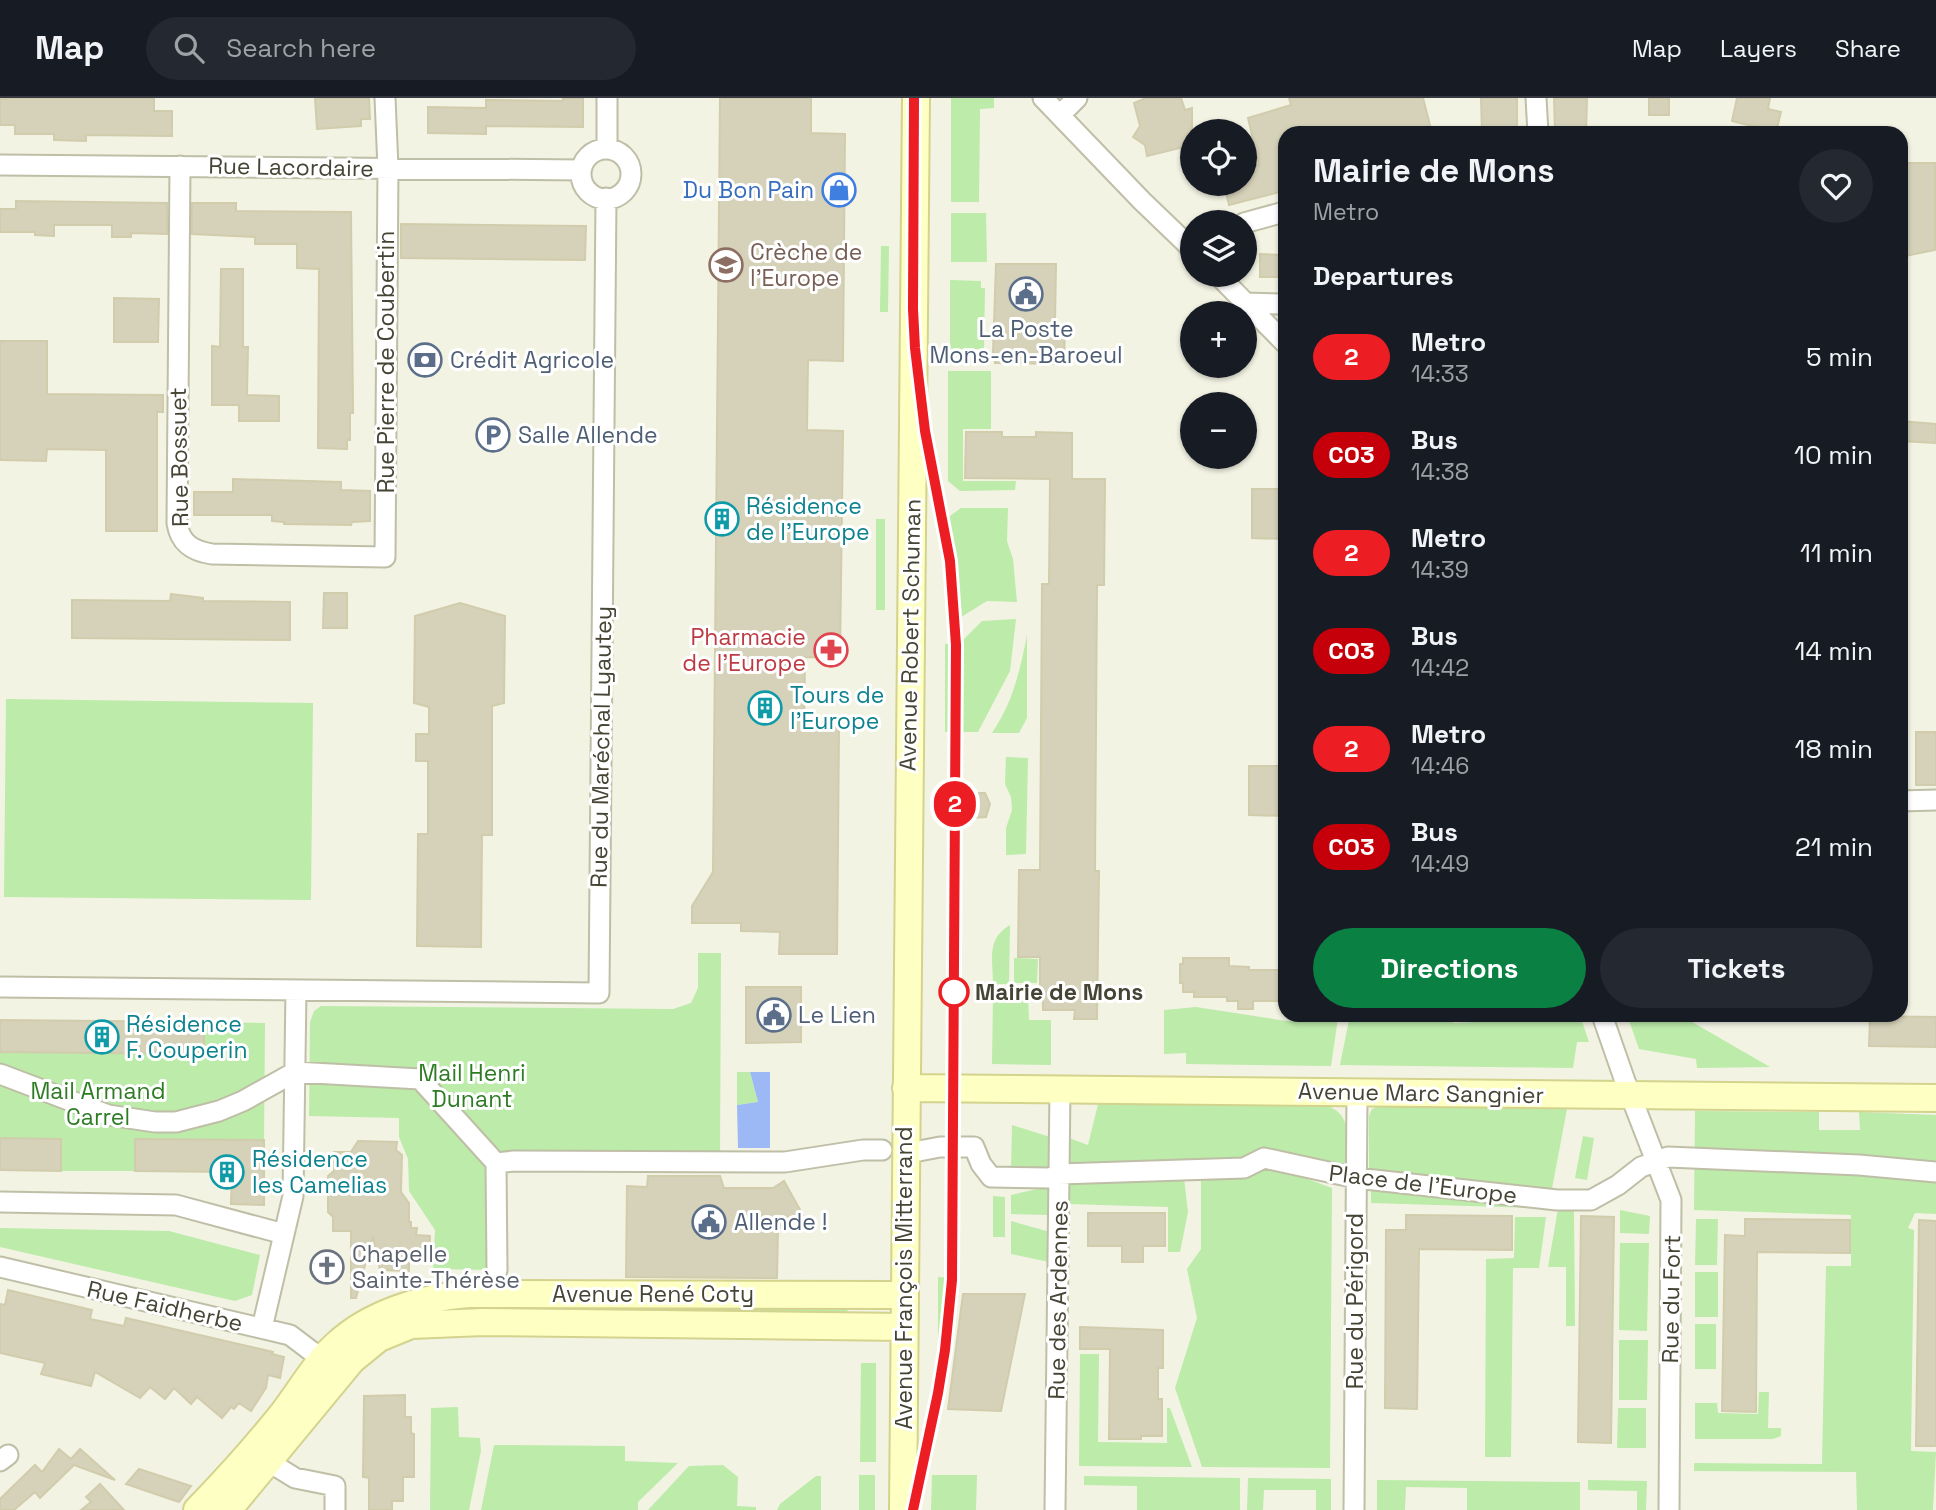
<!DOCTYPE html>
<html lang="en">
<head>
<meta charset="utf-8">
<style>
	:root { --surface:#171b24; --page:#242831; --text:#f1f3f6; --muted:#9ea1a6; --line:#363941; --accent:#0b8043 }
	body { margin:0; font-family:"Space Grotesk",sans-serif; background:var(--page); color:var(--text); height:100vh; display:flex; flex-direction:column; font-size:26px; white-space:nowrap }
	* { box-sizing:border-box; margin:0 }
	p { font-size:23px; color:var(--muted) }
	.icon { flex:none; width:38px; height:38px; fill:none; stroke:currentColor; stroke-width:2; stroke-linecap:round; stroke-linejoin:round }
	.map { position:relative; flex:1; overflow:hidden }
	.drawer { position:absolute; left:1278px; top:28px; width:630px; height:896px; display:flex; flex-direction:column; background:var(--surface); border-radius:21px; box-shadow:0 2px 5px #0004 }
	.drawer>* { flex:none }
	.badge { padding:0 14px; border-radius:23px; font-size:24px; line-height:46px }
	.controls { position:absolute; left:1180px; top:21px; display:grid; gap:14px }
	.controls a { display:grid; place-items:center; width:77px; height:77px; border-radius:50%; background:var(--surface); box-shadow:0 2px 5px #0004; font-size:35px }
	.map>.badge { position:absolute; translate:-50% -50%; box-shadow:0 0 0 4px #fff }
	h2 { padding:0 35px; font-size:26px; line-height:63px }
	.round { display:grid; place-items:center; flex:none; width:74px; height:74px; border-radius:37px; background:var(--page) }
	.summary { display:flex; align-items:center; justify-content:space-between; height:119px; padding:0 35px }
	h1 { font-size:33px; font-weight:700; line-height:52px }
	.cta { display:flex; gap:14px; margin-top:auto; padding:14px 35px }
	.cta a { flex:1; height:80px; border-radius:42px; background:var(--accent); color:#fff; font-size:28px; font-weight:700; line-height:80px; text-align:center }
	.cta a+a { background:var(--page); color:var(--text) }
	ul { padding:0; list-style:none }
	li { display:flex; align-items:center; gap:21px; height:98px; padding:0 35px }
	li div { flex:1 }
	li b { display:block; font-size:26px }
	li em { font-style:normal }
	li .badge { min-width:77px; font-weight:700; text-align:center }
	header { display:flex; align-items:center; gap:42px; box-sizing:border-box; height:98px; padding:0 35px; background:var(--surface); border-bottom:2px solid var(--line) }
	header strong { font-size:33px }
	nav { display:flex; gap:38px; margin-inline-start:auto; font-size:24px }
	.search { width:490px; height:63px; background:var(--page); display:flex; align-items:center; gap:18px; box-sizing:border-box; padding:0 24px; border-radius:38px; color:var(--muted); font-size:26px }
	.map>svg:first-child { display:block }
	.green { fill:#bcebaa }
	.water { fill:#9cb9f5 }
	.building { fill:#d6d2b9; stroke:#d1ccac; stroke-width:2 }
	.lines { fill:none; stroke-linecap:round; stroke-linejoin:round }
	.street-casing { stroke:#bfbea6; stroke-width:23 }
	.secondary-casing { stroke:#d3d38e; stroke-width:30 }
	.street { stroke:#fff; stroke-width:19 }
	.secondary { stroke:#feffc3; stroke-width:26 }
	.line-casing { stroke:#fff; stroke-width:16 }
	.line { stroke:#ed1d24; stroke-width:10 }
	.stop-dot { fill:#fff; stroke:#ed1d24; stroke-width:3.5 }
	.labels { text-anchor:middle; stroke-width:6; stroke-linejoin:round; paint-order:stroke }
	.street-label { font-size:23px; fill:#464434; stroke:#fff }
	.shop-label { font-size:23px; fill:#366cbe; stroke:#fff; text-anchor:end }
	.education-label { font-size:23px; fill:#785e54; stroke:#fff; text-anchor:start }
	.service-label { font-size:23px; fill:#4e5e75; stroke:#fff; text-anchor:start }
	.culture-label { font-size:23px; fill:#0d838f; stroke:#fff; text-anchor:start }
	.health-label { font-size:23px; fill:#be3a42; stroke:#fff; text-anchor:end }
	.stop-label { font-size:23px; font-weight:bold; fill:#464434; stroke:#fff; text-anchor:start }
	.park-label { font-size:23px; fill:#2d7c23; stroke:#fff }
	.worship-label { font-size:23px; fill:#5b616d; stroke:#fff; text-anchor:start }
</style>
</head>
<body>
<header>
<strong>Map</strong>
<div class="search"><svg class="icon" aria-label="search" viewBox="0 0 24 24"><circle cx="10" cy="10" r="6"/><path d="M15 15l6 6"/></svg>Search here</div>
<nav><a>Map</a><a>Layers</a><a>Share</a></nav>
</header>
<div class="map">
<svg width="1936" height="1412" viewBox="0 0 1936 1412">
	<rect width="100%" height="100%" fill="#f3f3e4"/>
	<path class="green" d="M951,0H994V10L980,11L979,104H951Z
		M951,115H986L987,164H951Z
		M881,148H889L888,214H880Z
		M950,182L981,183V190H985L984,251H950Z
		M948,273H991V331H963V383H1016L1015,392L960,393L948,383Z
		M961,410H1008L1007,443L1013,461L1017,504L987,503L958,521H947V420Z
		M876,421H885V512H876Z
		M1016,521L1010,573L978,634H945V546L960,545L982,523Z
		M1027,537V620L1019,635H992C1013,604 1020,573 1027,537Z
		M6,601L313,605L311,802L4,799Z
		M1006,659L1028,660L1026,756L1006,757V730L1012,712L1011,699L1005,686Z
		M1010,827L1009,886H993C993,862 986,841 1010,827Z
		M698,855H721L720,1064L497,1065V1172L433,1171L435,1132L409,1093L408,1061L399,1039V1020L309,1018L310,924L314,913L321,908L673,911L691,905L698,890Z
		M1014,860L1038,861L1037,885H1014Z
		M993,898H1028L1029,922H1051V967L992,966Z
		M1196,909L1287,923L1338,920L1331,968L1186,966V955L1164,956V912Z
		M1350,917H1425L1455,925L1517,922V917H1580L1589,944H1577L1573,970L1340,967Z
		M1627,917H1680L1770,969L1697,970L1696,961L1639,951Z
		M204,924L265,925L264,1042L135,1041V1073H61V1041L0,1040V954L203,956Z
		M737,974H750L758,1004L737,1007Z
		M1098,1006L1328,1008C1355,1019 1347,1047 1347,1073L1249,1062L1068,1070L1069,1040L1088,1047Z
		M1380,1008L1567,1011L1551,1096L1369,1073V1018L1372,1011Z
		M1695,1013L1819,1014V1032H1860L1859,1014L1936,1017V1116L1915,1115L1908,1130L1914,1132L1911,1353L1936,1354L1933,1412H1857L1856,1374L1694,1373V1365L1822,1366L1826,1168H1851V1117L1694,1112Z
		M1012,1027L1050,1039L1051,1073L1011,1072Z
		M1583,1038L1594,1040L1587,1082L1575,1080Z
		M1264,1065L1332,1090L1330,1370L1202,1369L1175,1290L1197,1220L1187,1171L1201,1151V1079L1253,1078Z
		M1184,1080L1188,1114L1180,1154H1168V1109L1069,1106V1083Z
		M1371,1087L1536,1106V1110L1371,1105Z
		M1050,1088L1049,1117L1011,1116V1097Z
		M993,1098L1005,1099V1139H993Z
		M1558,1111H1574L1575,1228H1566V1169H1548Z
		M1620,1112L1650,1118L1649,1136L1620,1135Z
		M1515,1119H1546L1539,1170H1513L1511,1359H1485L1486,1161L1514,1160Z
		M1696,1121H1718L1717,1167H1695Z
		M1011,1123L1050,1134L1049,1164L1011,1156Z
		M0,1130L169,1133L260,1157L252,1197L235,1203L0,1149Z
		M1620,1145H1649L1647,1233L1619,1232Z
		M1695,1174H1718V1219H1695Z
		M938,1179L955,1180L941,1269H938Z
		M848,1206L847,1221L694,1219L695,1209Z
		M1695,1226H1716V1271H1695Z
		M1619,1242H1648L1647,1302H1619Z
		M1080,1256H1099L1098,1344L1167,1345V1310H1170L1192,1369L1079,1368Z
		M861,1265H876V1364H860Z
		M1759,1294H1769L1768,1330H1781V1338L1773,1341H1695V1305H1717L1718,1315L1758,1316Z
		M458,1309L459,1339L480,1340L481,1353L469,1412H430L431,1310Z
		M1618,1310H1646V1350H1617Z
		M494,1347L625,1348V1363L678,1365L638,1404V1412H481Z
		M723,1367L738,1379L737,1408L756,1409V1412H648L689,1368Z
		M859,1377H875V1412H859Z
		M932,1377H977L976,1412H931Z
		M816,1378H821V1412H777L780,1406Z
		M1084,1378L1240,1380V1412H1137V1388L1084,1387Z
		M1248,1380L1331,1381V1412H1316V1392H1264L1263,1412H1247Z
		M1377,1382L1580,1384V1412H1467V1390L1406,1389L1405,1412H1377Z
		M1588,1382L1647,1383L1646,1412H1637V1393L1588,1392Z"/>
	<path class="water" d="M750,974H770V1050H738L737,1007L758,1004Z"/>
	<path class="building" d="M15,0H154V13H172V38L86,37V43L54,42V36H15V27H0V1Z
		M315,0H369L370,21H361V28L317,31Z
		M563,0H583V29L486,28V36L428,35V9L486,10V2L563,3Z
		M720,0H811V35L845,36L843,263L808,262L807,332L843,333L840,560L805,559L804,629L839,630L837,856H779L780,834L741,833V825H692V808L713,774Z
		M1146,0H1181L1185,12L1192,10V47L1147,58L1145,47L1133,39L1140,28L1134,5Z
		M1289,0H1423L1432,35H1284V93L1229,107L1224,86H1244V70L1259,67L1248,20L1291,7Z
		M1481,0H1517V35H1482Z
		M1554,0H1587L1586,35H1555Z
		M1649,0H1669V17H1649Z
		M1737,0H1770L1768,11L1781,14L1776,34L1732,23Z
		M1900,65H1935V152L1900,159Z
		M16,103L167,105V136L131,135V139H112V127H54V138L35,137V134H0V111H16Z
		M192,105H236V113L351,114L353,315H350V342H347V351L318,350L319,171L297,170V146H255V139L192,136Z
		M401,126L586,128L585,162L401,160Z
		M1260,156L1284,157V179H1260Z
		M996,166H1056L1055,226H1065L1064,266L995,265V255H993Z
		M221,171H243V249H248L247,297L279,298V323H239V307H212V248L220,249Z
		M114,200L159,201L158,244H114Z
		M0,243H47V296L163,297V314H157V433H106V352L47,351L46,363L0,362Z
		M1900,323L1936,326V345L1900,343Z
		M966,334H1002V339H1036V334L1072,335V381H1105L1104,487H1097L1095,773H1099L1097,921H1074L1075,912H1043V895H1040V859H1018L1019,772H1040L1042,486H1049L1050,381L965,380Z
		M233,381L341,384V392L370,393V423L352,424L351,427L284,426V424L272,423V417H194V394H233Z
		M1252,391H1284V441L1252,440Z
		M324,495H347V530H323Z
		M171,496L203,500V503L290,504V542L72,540V502L170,503Z
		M460,505L505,518L504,605L492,608V737H482L481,849L417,848L418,736H428V663H416V636H429V609L414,605L415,518Z
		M1916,634H1936V687H1916Z
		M1249,668H1284V718L1249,717Z
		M959,695H985L990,706L986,719L958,721Z
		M1183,860H1229V868L1249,869V872H1284V903H1253V911H1238V903H1227V899H1194V894H1183V885H1180V866H1183Z
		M746,889H801V944L746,945Z
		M1870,918L1936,919V949L1869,948Z
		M0,922L204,924V956L0,954Z
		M0,1040L61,1041V1073L0,1072Z
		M135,1041L264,1042V1107L231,1106L232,1074L135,1073Z
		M358,1043L397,1044L396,1052L402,1057L401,1094L409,1105V1124H411V1130H417L416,1137L430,1138L429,1160H409V1173L380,1172L373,1138L356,1200H351V1133H333V1119L328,1114V1078L334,1073V1054H351Z
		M648,1078H720L724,1090H773L784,1083L803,1117L778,1131L777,1180L626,1179L627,1088L647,1089Z
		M1088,1115H1165V1148H1143V1164H1122V1148H1088Z
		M1406,1117L1512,1118V1152L1419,1151L1417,1311L1385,1310L1386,1132H1406Z
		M1581,1118L1614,1119L1611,1345L1578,1344Z
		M1745,1121L1850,1122V1155L1757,1154L1756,1314L1722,1313L1725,1137L1745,1138Z
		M1919,1122L1936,1123V1348H1916Z
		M8,1192L92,1212L90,1221L124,1228L126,1220L273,1254L272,1256L284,1259L280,1280L268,1277L266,1290L251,1313L239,1305L234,1311L231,1309L222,1320L197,1299L191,1306L174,1290L165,1301L150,1289L140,1300L95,1274L91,1288L41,1276L45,1265L0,1255V1206L5,1207Z
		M963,1196H1025L1001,1313L948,1311Z
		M1080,1229L1163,1232V1270H1158V1301H1162V1338H1141V1341H1109L1110,1251H1080Z
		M405,1297V1319H411V1335L414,1336V1379H403V1403H392V1412H369V1380L363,1379L364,1298Z
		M59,1351L71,1361L80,1351L115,1382L74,1367L40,1400L35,1394L14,1412H0V1401L35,1367L42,1374Z
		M139,1371L191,1388L179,1404L126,1386Z
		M100,1386L124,1412H81L91,1404L86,1399Z"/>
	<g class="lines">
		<defs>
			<path id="street" d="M1043,0L1142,103L1192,151
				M1536,0L1538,35
				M1060,17L1077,0
				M607,51V0
				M581 76a25 25 0 1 1 50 0a25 25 0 1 1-50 0Z
				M0,67L581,72
				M180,68L177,425C180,445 192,453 212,456L385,459L388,70L385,0
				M1244,125L1284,114
				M1218,177L1284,244
				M1245,205L1284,206
				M1900,703L1936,702
				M0,889L599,895L606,100
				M1602,917L1625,983L1671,1102L1669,1412
				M0,976L108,1017L155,1024H176L219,1013L243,1003L295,974L420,981L496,1065
				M919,1053L940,1049H974L981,1066L991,1079L1050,1080L1059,1076L1244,1070L1264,1060L1356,1080L1557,1102H1591L1618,1087L1641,1069L1668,1059L1859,1067L1936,1074
				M496,1065L514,1063L785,1064L863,1052H882
				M496,1065L497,1172
				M0,1104L176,1107L284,1136
				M0,1169L290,1237L323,1262
				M262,1230L293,1098L296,892
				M0,1363L8,1357
				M269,1364L295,1380L335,1388V1412
				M1055,1412L1060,991
				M1354,1412L1357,994"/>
			<path id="secondary" d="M906,990L1936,1000
				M197,1412C227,1381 256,1349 283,1315C300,1293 315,1266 336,1247C370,1215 423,1199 469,1196L904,1197
				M228,1412L352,1262L379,1240L411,1227L483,1224L904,1229
				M903,1412L916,0"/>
		</defs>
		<use href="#street" class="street-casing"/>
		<use href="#secondary" class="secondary-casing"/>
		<use href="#street" class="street"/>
		<use href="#secondary" class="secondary"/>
	</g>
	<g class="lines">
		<defs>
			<path id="line" d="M913,1412L938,1295L945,1252L952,1182L956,547L950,463L925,333L915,250L913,211L914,0"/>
		</defs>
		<use href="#line" class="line-casing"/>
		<use href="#line" class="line"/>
	</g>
	<defs>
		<symbol id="shop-ring" viewBox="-11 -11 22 22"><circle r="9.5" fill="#fff" stroke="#3f7fe0" stroke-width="1.5"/><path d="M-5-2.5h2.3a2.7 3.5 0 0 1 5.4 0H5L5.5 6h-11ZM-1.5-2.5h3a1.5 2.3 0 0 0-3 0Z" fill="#3f7fe0"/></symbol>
		<symbol id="school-ring" viewBox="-11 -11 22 22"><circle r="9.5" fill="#fff" stroke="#8d6e63" stroke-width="1.5"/><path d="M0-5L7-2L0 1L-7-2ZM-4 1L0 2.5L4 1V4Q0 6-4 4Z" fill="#8d6e63"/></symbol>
		<symbol id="civic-ring" viewBox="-11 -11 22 22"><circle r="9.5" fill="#fff" stroke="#5c6f8a" stroke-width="1.5"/><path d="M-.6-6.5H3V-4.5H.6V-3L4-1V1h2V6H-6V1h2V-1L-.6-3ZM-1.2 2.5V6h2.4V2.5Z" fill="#5c6f8a"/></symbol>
		<symbol id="bank-ring" viewBox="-11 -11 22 22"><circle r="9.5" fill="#fff" stroke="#5c6f8a" stroke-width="1.5"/><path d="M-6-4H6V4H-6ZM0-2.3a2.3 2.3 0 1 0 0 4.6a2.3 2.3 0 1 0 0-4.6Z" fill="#5c6f8a"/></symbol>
		<symbol id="parking-ring" viewBox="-11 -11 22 22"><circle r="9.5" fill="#fff" stroke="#5c6f8a" stroke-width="1.5"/><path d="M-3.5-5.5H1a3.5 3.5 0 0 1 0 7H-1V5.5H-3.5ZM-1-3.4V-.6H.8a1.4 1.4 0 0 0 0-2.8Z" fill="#5c6f8a"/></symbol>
		<symbol id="building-ring" viewBox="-11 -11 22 22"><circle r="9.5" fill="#fff" stroke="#0f9aa8" stroke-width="1.5"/><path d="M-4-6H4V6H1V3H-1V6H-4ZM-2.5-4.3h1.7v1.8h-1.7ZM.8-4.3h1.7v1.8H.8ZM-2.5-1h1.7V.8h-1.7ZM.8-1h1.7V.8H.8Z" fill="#0f9aa8"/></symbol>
		<symbol id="pharmacy-ring" viewBox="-11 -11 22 22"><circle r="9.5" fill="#fff" stroke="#e0444e" stroke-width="1.5"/><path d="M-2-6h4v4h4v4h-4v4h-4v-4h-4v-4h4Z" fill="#e0444e"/></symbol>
		<symbol id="church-ring" viewBox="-11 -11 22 22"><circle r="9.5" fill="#fff" stroke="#6b7280" stroke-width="1.5"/><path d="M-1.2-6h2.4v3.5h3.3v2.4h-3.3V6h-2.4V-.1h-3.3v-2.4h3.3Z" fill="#6b7280"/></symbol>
	</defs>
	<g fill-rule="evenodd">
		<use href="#shop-ring" x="820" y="73" width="38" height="38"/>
		<use href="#school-ring" x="707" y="148" width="38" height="38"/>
		<use href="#civic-ring" x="1007" y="177" width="38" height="38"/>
		<use href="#bank-ring" x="406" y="243" width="38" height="38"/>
		<use href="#parking-ring" x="474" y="318" width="38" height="38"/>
		<use href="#building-ring" x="703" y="402" width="38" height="38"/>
		<use href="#pharmacy-ring" x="812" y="533" width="38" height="38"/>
		<use href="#building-ring" x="746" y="591" width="38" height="38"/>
		<use href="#civic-ring" x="755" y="898" width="38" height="38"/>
		<use href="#building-ring" x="83" y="920" width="38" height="38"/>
		<use href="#building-ring" x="208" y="1055" width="38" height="38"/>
		<use href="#civic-ring" x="690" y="1105" width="38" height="38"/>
		<use href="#church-ring" x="308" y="1150" width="38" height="38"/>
	</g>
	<circle class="stop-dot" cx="954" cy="894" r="14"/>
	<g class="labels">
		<g class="street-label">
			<text transform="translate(291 69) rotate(1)" y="8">Rue Lacordaire</text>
			<text transform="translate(386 264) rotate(-90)" y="8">Rue Pierre de Coubertin</text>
			<text transform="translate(179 359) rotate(-91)" y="8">Rue Bossuet</text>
			<text transform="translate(910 537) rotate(-89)" y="8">Avenue Robert Schuman</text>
			<text transform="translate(601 649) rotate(-89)" y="8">Rue du Maréchal Lyautey</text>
			<text transform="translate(1421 995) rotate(1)" y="8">Avenue Marc Sangnier</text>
			<text transform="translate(1423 1086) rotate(7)" y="8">Place de l'Europe</text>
			<text transform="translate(904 1180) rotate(-90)" y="8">Avenue François Mitterrand</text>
			<text x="653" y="1204">Avenue René Coty</text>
			<text transform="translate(1671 1201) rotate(-89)" y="8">Rue du Fort</text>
			<text transform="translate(1058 1202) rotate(-89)" y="8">Rue des Ardennes</text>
			<text transform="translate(1355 1203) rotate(-90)" y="8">Rue du Périgord</text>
			<text transform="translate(165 1208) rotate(13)" y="8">Rue Faidherbe</text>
		</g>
		<g class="shop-label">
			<text x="814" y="100">Du Bon Pain</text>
		</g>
		<g class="education-label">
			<text x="750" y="162">Crèche de<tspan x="750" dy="26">l'Europe</tspan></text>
		</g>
		<g class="service-label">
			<text x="1026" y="239" text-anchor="middle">La Poste<tspan x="1026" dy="26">Mons-en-Baroeul</tspan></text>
			<text x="450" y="270">Crédit Agricole</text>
			<text x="518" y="345">Salle Allende</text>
			<text x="798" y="925">Le Lien</text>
			<text x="734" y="1132">Allende !</text>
		</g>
		<g class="culture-label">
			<text x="746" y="416">Résidence<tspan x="746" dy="26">de l'Europe</tspan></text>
			<text x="790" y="605">Tours de<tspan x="790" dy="26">l'Europe</tspan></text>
			<text x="126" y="934">Résidence<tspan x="126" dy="26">F. Couperin</tspan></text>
			<text x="252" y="1069">Résidence<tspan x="252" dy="26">les Camelias</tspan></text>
		</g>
		<g class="health-label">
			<text x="806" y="547">Pharmacie<tspan x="806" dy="26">de l'Europe</tspan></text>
		</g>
		<g class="stop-label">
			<text x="975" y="902">Mairie de Mons</text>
		</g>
		<g class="park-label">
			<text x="472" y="983">Mail Henri<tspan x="472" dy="26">Dunant</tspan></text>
			<text x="98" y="1001">Mail Armand<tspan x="98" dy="26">Carrel</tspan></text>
		</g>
		<g class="worship-label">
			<text x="352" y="1164">Chapelle<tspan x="352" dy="26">Sainte-Thérèse</tspan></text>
		</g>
	</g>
</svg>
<div class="controls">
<a><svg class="icon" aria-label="locate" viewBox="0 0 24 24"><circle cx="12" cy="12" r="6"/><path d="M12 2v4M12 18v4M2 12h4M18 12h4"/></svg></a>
<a><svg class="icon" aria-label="layers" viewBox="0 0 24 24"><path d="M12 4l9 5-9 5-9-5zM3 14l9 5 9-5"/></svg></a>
<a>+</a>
<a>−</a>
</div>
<b class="badge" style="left:955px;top:706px;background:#ed1d24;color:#fff">2</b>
<section class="drawer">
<div class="summary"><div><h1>Mairie de Mons</h1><p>Metro</p></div><a class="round"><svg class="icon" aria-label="heart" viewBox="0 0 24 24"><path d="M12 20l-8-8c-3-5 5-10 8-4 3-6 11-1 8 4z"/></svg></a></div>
<h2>Departures</h2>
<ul>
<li><span class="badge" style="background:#ed1d24;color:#fff">2</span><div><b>Metro</b><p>14:33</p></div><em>5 min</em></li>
<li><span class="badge" style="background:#c5000a;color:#fff">CO3</span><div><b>Bus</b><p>14:38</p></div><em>10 min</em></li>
<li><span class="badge" style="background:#ed1d24;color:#fff">2</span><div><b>Metro</b><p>14:39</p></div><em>11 min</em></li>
<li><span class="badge" style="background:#c5000a;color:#fff">CO3</span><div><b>Bus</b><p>14:42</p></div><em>14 min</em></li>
<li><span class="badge" style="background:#ed1d24;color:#fff">2</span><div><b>Metro</b><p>14:46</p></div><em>18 min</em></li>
<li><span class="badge" style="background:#c5000a;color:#fff">CO3</span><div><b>Bus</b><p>14:49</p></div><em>21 min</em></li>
</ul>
<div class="cta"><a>Directions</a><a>Tickets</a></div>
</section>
</div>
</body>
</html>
